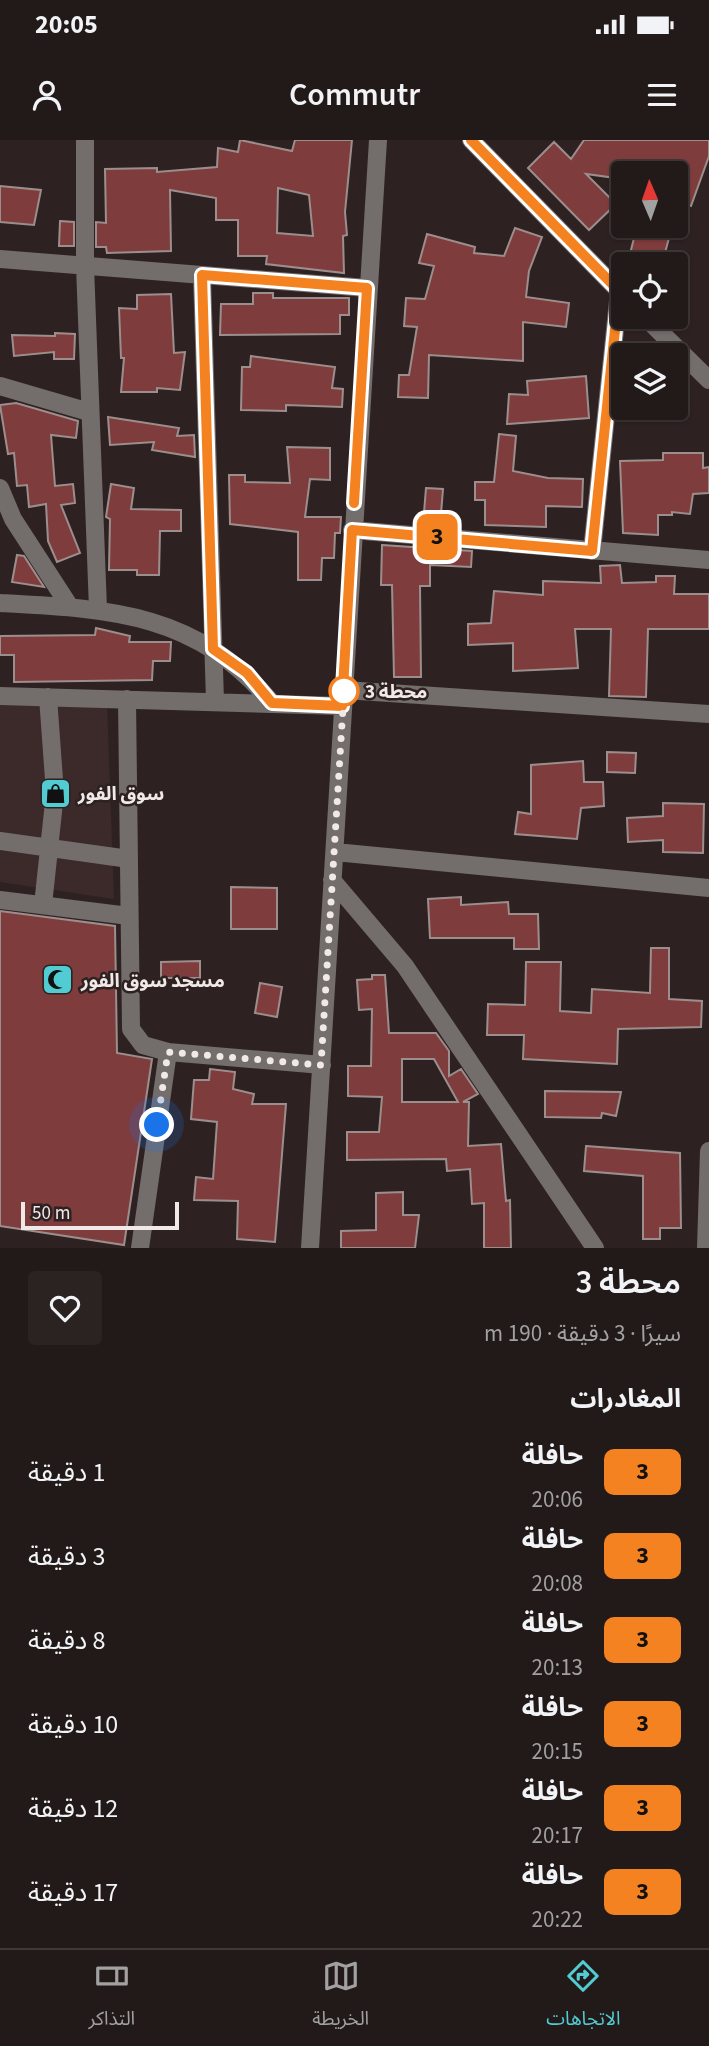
<!DOCTYPE html>
<html lang="ar">
<head>
<meta charset="utf-8">
<style>
	:root { --surface:#221a19; --page:#2a2322; --text:#f1f3f6; --muted:#a2a1a2; --line:#3f3838; --accent:#51ccd3 }
	body { margin:0; font-family:"Source Sans 3","Noto Sans Arabic",sans-serif; background:var(--page); color:var(--text); direction:rtl; height:100vh; display:flex; flex-direction:column; font-size:26px; white-space:nowrap }
	* { box-sizing:border-box; margin:0 }
	p { font-size:23px; color:var(--muted) }
	.icon { flex:none; width:38px; height:38px; fill:none; stroke:currentColor; stroke-width:2; stroke-linecap:round; stroke-linejoin:round }
	.map { position:relative; height:1108px; overflow:hidden; direction:ltr }
	.details { display:flex; flex-direction:column; background:var(--surface); flex:1 }
	.details>* { flex:none }
	.badge { padding:0 14px; border-radius:10px; font-size:24px; line-height:46px }
	.needle { width:46px; rotate:358deg }
	.fabs { position:absolute; left:611px; top:21px; display:grid; gap:14px }
	.fabs a { display:grid; place-items:center; width:77px; height:77px; border-radius:7px; background:var(--surface); box-shadow:0 2px 5px #0004,0 0 0 2px var(--line); font-size:35px }
	.scale { position:absolute; left:21px; bottom:18px; width:158px; box-sizing:border-box; padding-left:7px; border:4px solid #f1e9e8; border-top:0; font-size:19px; line-height:24px; white-space:nowrap; color:#f1e9e8; -webkit-text-stroke:5px #2d2221; paint-order:stroke }
	.you { position:absolute; width:35px; height:35px; margin:-18px; border:5px solid #fff; border-radius:50%; background:#1a73e8; box-shadow:0 0 0 10px #1a73e833 }
	.map>.badge { position:absolute; translate:-50% -50%; box-shadow:0 0 0 4px #fff }
	h2 { padding:0 28px; font-size:26px; line-height:63px }
	.round { display:grid; place-items:center; flex:none; width:74px; height:74px; border-radius:7px; background:var(--page) }
	.summary { display:flex; align-items:center; justify-content:space-between; height:119px; padding:0 28px }
	h1 { font-size:33px; font-weight:600; line-height:52px }
	ul { padding:0; list-style:none }
	li { display:flex; align-items:center; gap:21px; height:84px; padding:0 28px }
	li div { flex:1 }
	li b { display:block; font-size:26px }
	li em { font-style:normal }
	li .badge { min-width:77px; font-weight:700; text-align:center }
	.status { display:flex; justify-content:space-between; align-items:center; height:49px; padding:0 35px; background:var(--surface); direction:ltr }
	.status svg { height:19px; fill:currentColor }
	header { display:flex; justify-content:space-between; align-items:center; height:91px; padding:0 28px; background:var(--surface); font-size:32px; font-weight:600 }
	.tab-bar { display:flex; justify-content:space-around; align-items:center; height:98px; border-top:2px solid var(--line); background:var(--surface); font-size:19px; color:var(--muted) }
	.tab-bar a { display:grid; justify-items:center; gap:4px }
	.tab-bar .selected { color:var(--accent) }
	.map>svg:first-child { display:block }
	.built { fill:#3b2a29 }
	.building { fill:#7f3c3c; stroke:#9c8e8d; stroke-width:2; fill-rule:evenodd }
	.lines { fill:none; stroke-linecap:round; stroke-linejoin:round }
	.minor { stroke:#736d6c; stroke-width:18 }
	.line-casing { stroke:#fff; stroke-width:16 }
	.line { stroke:#f58220; stroke-width:10 }
	.walk { stroke:#f1e9e8; stroke-width:7; stroke-dasharray:0 12.6 }
	.stop-dot { fill:#fff; stroke:#f58220; stroke-width:3.5 }
	.labels { text-anchor:middle; stroke-width:5; stroke-linejoin:round; paint-order:stroke }
	.stop-label { font-size:19px; font-weight:bold; fill:#f1e9e8; stroke:#2d2221; text-anchor:start }
	.poi-label { font-size:19px; font-weight:bold; fill:#f1e9e8; stroke:#2d2221; text-anchor:start }
</style>
</head>
<body>
<div class="status"><b>20:05</b><svg viewBox="0 0 49 12"><path d="M0 12V9h3v3zM5 12V6h3v6zM10 12V3h3v9zM15 12V0h3v12zM26 1h20v11H26zM47 4h2v5h-2z"/></svg></div>
<header><svg class="icon" aria-label="menu" viewBox="0 0 24 24"><path d="M4 6h16M4 12h16M4 18h16"/></svg>Commutr<svg class="icon" aria-label="person" viewBox="0 0 24 24"><circle cx="12" cy="8" r="4"/><path d="M4 21q1-7 8-7t8 7"/></svg></header>
<div class="map">
<svg width="709" height="1108" viewBox="0 0 709 1108">
	<rect width="100%" height="100%" fill="#2d2221"/>
	<path class="built" d="M0,561L107,564L114,759L0,742Z"/>
	<path class="building" d="M240,0L292,11L295,0H352L345,72L347,95L343,96L344,133L266,124L267,116H238V80H216V58L170,50L171,111L107,113L106,107H96V82L106,83L105,29L157,28V32L217,27L218,8L238,12ZM278,48L309,55L313,96L277,93Z
		M584,0H709V16L691,66L676,60V33H650L651,29L647,33H623V39L586,34L616,64L589,90L528,28L554,2L571,19Z
		M0,46L41,50L34,85L0,82Z
		M60,81L74,82V106H59Z
		M637,86H654L652,94L669,98L662,124L629,118Z
		M515,88L542,97L529,131L526,157L569,163L566,187L523,182V221L429,215L428,258L398,257L399,235H409L417,187L404,186L406,158L425,159L434,126L419,123L427,94L475,107L474,113L504,116Z
		M253,153H273V158H349V175H340V194L220,195L221,164H253Z
		M171,154L174,213L185,212L180,250L157,248V252H121L124,218H121L119,168L137,169V155Z
		M55,193L75,194L74,219H54V212L14,216L12,195L55,196Z
		M251,216L335,227L332,248L343,249L342,267L286,265V271L241,270L242,227H250Z
		M586,236L589,278L507,284L509,254L528,255L527,241Z
		M16,263L78,281L76,298L51,295L55,346L73,344L75,363L61,365L80,413L57,422L48,401L46,364L29,367L27,345L17,346L14,313L8,314L0,265Z
		M108,277L179,288L177,296L194,295L195,317L152,310L154,302L110,305Z
		M499,294L516,296L513,331L548,338L583,339L582,367L546,366V387L485,385V360H475V342H494Z
		M287,307L330,308V340L310,339L305,377H341L340,393H335L334,418H322L321,440H298V392L230,384L229,335H245V342L290,343Z
		M663,313H703V328L709,327V353L693,354L690,374L672,372V375H658V395L623,393L620,321L663,320Z
		M111,344L134,348L131,369L181,370V391H160L159,435H137V430H109L110,379L106,377Z
		M426,348L443,349L440,386L423,385Z
		M382,405L472,411L471,427L430,425V446H420L421,537H394L392,445H381Z
		M17,415L24,416L44,447L12,442Z
		M620,425L622,443L656,442V436H675L674,454H709V489H648L646,557L609,556L611,489H575L578,528L513,531V503L468,505V484L491,483L494,451L543,455V441L601,443L600,426Z
		M96,488L130,496L129,502H171L170,521H153L152,540L14,542V515H0V496L95,495Z
		M607,612L636,613L635,633L607,632Z
		M583,621L584,642H603L604,666L581,668L577,699L515,694L518,672L531,674V625Z
		M663,663L704,664L703,713L663,712V700L628,702L627,678L663,676Z
		M231,747L277,748V789H231Z
		M461,757V765L508,762L509,774H538L539,809H514V798H430L428,759Z
		M0,771L115,786L117,913L152,919L124,1105L0,1086Z
		M651,808H669V859L702,861L701,887L618,889L617,924L523,919L524,895H487L488,864L525,865L526,822H561L560,871L591,873L592,849L650,853Z
		M200,821V838H161V822Z
		M372,835H385L389,893H436L449,911V936L461,929L478,954L463,962H469L468,1006L501,1004L506,1061L510,1060L511,1108H484V1063L472,1064L470,1029L447,1031L446,1019L347,1020V992H379L382,957L348,956V926H371L372,869L359,870L357,840L372,839ZM402,919H434L458,962H402Z
		M260,843L282,847L277,877L255,873Z
		M210,929L235,932L233,949L254,954L252,964H286L275,1102L237,1099L238,1061L194,1060L196,1037L213,1039L217,982L191,979L194,940H209Z
		M545,951L621,952L616,976L602,973L601,978L545,977Z
		M586,1006L680,1013L681,1088H660V1099H643V1036L584,1031Z
		M403,1052V1075H419L415,1108H341V1091L376,1090V1053Z"/>
	<g class="lines">
		<path class="minor" d="M85,0V126L98,469
			M471,0L623,155
			M0,119L367,148
			M202,136L215,561
			M645,177L709,240
			M0,246L89,272
			M0,348L13,379L70,467
			M352,390L709,420
			M592,411L619,151
			M0,463C110,469 196,472 272,563
			M344,550L709,574
			M0,556L342,566
			M127,559L131,889L143,905L168,912L322,925
			M0,701L129,719
			M335,712L709,748
			M332,740L405,826L595,1108
			M0,760L129,776
			M43,765L55,653L48,557
			M140,1108L168,912
			M310,1108L378,0
			M706,1108L709,1011"/>
	</g>
	<g class="lines">
		<defs>
			<path id="line" d="M354,363L367,148L202,135L213,509L247,533L272,563L342,566L352,390L592,411L619,151L471,0"/>
		</defs>
		<use href="#line" class="line-casing"/>
		<use href="#line" class="line"/>
		<path class="walk" d="M157,985L168,912L321,925L344,551"/>
	</g>
	<defs>
		<symbol id="shop-square" viewBox="-11 -11 22 22"><rect x="-9" y="-9" width="18" height="18" rx="4" fill="#51ccd3" stroke="#2d2221"/><path d="M-5-2.5h2.3a2.7 3.5 0 0 1 5.4 0H5L5.5 6h-11ZM-1.5-2.5h3a1.5 2.3 0 0 0-3 0Z" fill="#111"/></symbol>
		<symbol id="mosque-square" viewBox="-11 -11 22 22"><rect x="-9" y="-9" width="18" height="18" rx="4" fill="#51ccd3" stroke="#2d2221"/><path d="M3.5-4.9A6 6 0 1 0 3.5 4.9A5 5 0 1 1 3.5-4.9Z" fill="#111"/></symbol>
	</defs>
	<g fill-rule="evenodd">
		<use href="#shop-square" x="38" y="636" width="35" height="35"/>
		<use href="#mosque-square" x="40" y="822" width="35" height="35"/>
	</g>
	<circle class="stop-dot" cx="344" cy="551" r="14"/>
	<g class="labels">
		<g class="stop-label">
			<text x="365" y="558">محطة 3</text>
		</g>
		<g class="poi-label">
			<text x="78" y="660">سوق الفور</text>
			<text x="81" y="847">مسجد سوق الفور</text>
		</g>
	</g>
</svg>
<div class="fabs">
<a><svg class="needle" viewBox="-14 -14 28 28"><path d="M0-13l5 13h-10z" fill="#e53935"/><path d="M0 13l5-13h-10z" fill="#a2a1a2"/></svg></a>
<a><svg class="icon" aria-label="locate" viewBox="0 0 24 24"><circle cx="12" cy="12" r="6"/><path d="M12 2v4M12 18v4M2 12h4M18 12h4"/></svg></a>
<a><svg class="icon" aria-label="layers" viewBox="0 0 24 24"><path d="M12 4l9 5-9 5-9-5zM3 14l9 5 9-5"/></svg></a>
</div>
<div class="scale">50 m</div>
<div class="you" style="left:157px;top:985px"></div>
<b class="badge" style="left:437px;top:397px;background:#f58220;color:#111">3</b>
</div>
<section class="details">
<div class="summary"><div><h1>محطة 3</h1><p>سيرًا · 3 دقيقة · 190 m</p></div><a class="round"><svg class="icon" aria-label="heart" viewBox="0 0 24 24"><path d="M12 20l-8-8c-3-5 5-10 8-4 3-6 11-1 8 4z"/></svg></a></div>
<h2>المغادرات</h2>
<ul>
<li><span class="badge" style="background:#f58220;color:#111">3</span><div><b>حافلة</b><p>20:06</p></div><em>1 دقيقة</em></li>
<li><span class="badge" style="background:#f58220;color:#111">3</span><div><b>حافلة</b><p>20:08</p></div><em>3 دقيقة</em></li>
<li><span class="badge" style="background:#f58220;color:#111">3</span><div><b>حافلة</b><p>20:13</p></div><em>8 دقيقة</em></li>
<li><span class="badge" style="background:#f58220;color:#111">3</span><div><b>حافلة</b><p>20:15</p></div><em>10 دقيقة</em></li>
<li><span class="badge" style="background:#f58220;color:#111">3</span><div><b>حافلة</b><p>20:17</p></div><em>12 دقيقة</em></li>
<li><span class="badge" style="background:#f58220;color:#111">3</span><div><b>حافلة</b><p>20:22</p></div><em>17 دقيقة</em></li>
</ul>
</section>
<nav class="tab-bar">
<a class="selected"><svg class="icon" aria-label="directions" viewBox="0 0 24 24"><path d="M12 3l9 9-9 9-9-9zM9 14v-3h6M13 9l2 2-2 2"/></svg>الاتجاهات</a>
<a><svg class="icon" aria-label="map" viewBox="0 0 24 24"><path d="M3 6l6-2 6 2 6-2v14l-6 2-6-2-6 2zM9 4v14M15 6v14"/></svg>الخريطة</a>
<a><svg class="icon" aria-label="tickets" viewBox="0 0 24 24"><path d="M3 7h18v10H3zM15 7v10"/></svg>التذاكر</a>
</nav>
</body>
</html>
